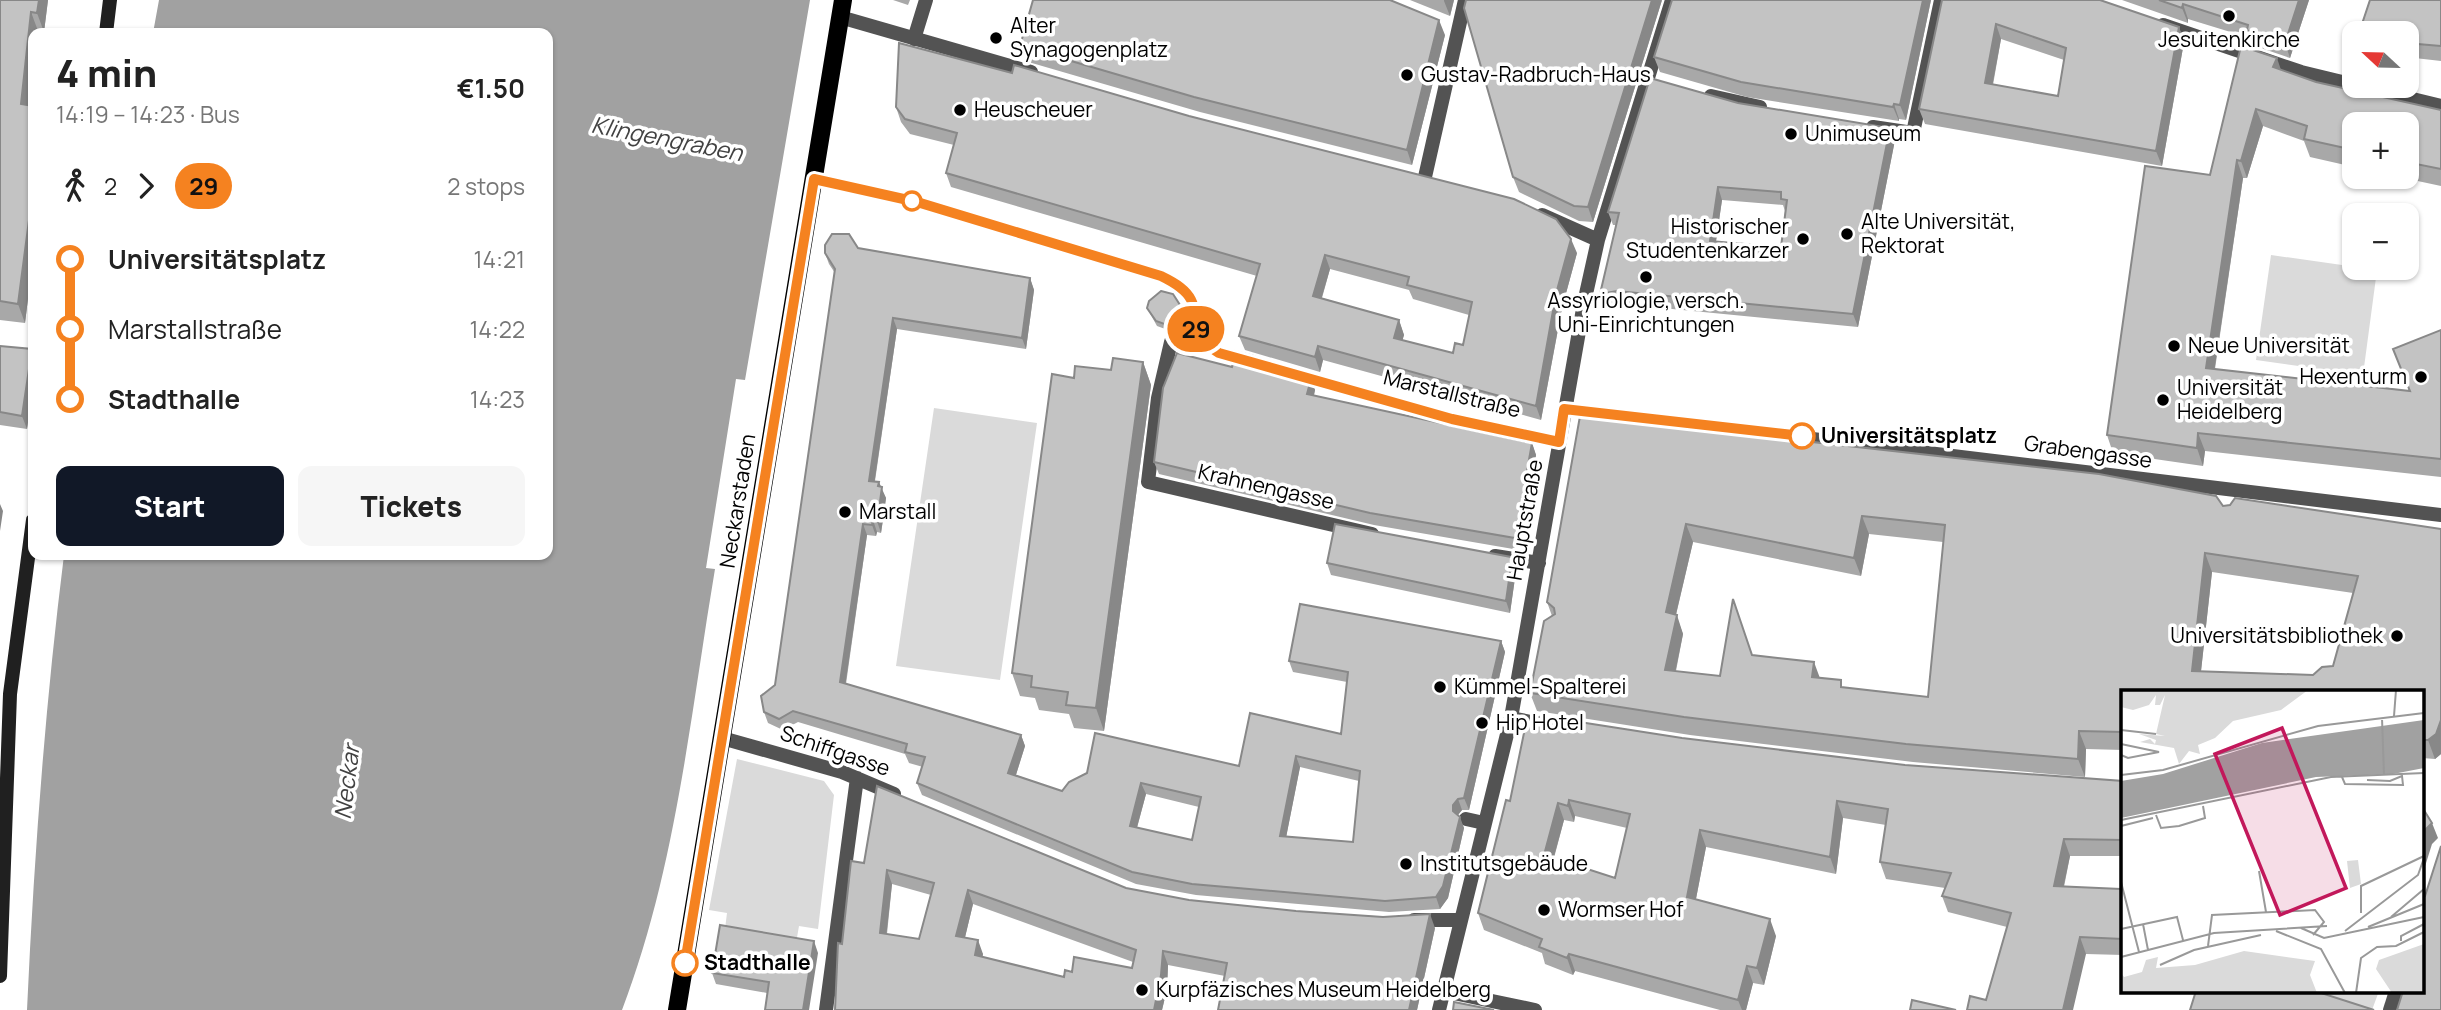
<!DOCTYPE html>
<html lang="en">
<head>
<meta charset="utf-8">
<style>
	:root { --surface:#fff; --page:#f6f6f6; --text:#222; --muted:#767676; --accent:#111827 }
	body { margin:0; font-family:Manrope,sans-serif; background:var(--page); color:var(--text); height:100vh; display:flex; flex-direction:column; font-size:26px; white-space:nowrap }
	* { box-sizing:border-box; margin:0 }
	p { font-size:23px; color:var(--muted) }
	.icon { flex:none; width:38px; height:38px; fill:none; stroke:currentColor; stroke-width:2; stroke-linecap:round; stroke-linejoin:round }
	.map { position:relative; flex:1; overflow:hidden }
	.drawer { position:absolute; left:28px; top:28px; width:525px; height:532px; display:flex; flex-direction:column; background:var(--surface); border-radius:14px; box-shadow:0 2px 5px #0004 }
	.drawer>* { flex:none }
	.badge { padding:0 14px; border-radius:23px; font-size:24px; line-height:46px }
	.needle { width:46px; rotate:292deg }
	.controls { position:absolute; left:2342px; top:21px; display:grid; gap:14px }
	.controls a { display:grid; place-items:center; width:77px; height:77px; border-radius:14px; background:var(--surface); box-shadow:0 2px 5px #0004; font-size:35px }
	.map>.badge { position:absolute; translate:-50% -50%; box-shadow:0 0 0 4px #fff }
	.legs { display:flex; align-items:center; gap:10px; height:77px; padding:0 28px; font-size:23px }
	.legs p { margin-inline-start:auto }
	.summary { display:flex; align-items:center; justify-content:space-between; height:119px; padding:0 28px }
	h1 { font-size:38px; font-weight:800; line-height:52px }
	.button { display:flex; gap:14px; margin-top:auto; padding:14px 28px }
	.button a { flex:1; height:80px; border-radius:14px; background:var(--accent); color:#fff; font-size:28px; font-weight:800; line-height:80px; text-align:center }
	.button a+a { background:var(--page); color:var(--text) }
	ul { padding:0 28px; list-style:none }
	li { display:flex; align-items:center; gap:24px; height:70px; font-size:26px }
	li i { display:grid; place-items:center; width:10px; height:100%; margin:0 9px; background:currentColor }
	li i::after { content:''; width:18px; height:18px; margin:-9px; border:5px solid; border-radius:50%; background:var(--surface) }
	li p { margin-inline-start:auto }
	li:first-child i { background:linear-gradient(#0000 50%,currentColor 0) }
	li:last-child i { background:linear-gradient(currentColor 50%,#0000 0) }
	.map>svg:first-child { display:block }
	.green { fill:#dadada }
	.water { fill:#a1a1a1 }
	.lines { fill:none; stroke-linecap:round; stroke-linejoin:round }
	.pedestrian { stroke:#535353; stroke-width:14 }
	.minor { stroke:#535353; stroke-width:14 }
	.secondary { stroke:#202020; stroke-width:14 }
	.primary { stroke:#000; stroke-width:18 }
	.wall { fill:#a8a8a8; fill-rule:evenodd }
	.shaded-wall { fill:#888 }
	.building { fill:#c3c3c3; stroke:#888; stroke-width:2; fill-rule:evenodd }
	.line-1-casing { stroke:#fff; stroke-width:16 }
	.line-1 { stroke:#f58220; stroke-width:10 }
	.poi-dot { fill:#000; stroke:#fff; stroke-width:2.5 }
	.stop-1-dot { fill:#fff; stroke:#f58220; stroke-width:3.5 }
	.labels { text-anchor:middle; stroke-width:7; stroke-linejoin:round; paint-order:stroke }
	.poi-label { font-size:21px; fill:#000; stroke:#fff; text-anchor:start }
	.street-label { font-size:21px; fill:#000; stroke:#fff }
	.stop-label { font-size:21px; font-weight:bold; fill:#000; stroke:#fff; text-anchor:start }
	.water-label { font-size:23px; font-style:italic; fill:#424242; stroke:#fff }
	.inset-road { fill:none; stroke:#999; stroke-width:2 }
	.view { fill:#c2185b; fill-opacity:0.15; stroke:#c2185b; stroke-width:3.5 }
	.inset-edge { fill:none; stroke:#000; stroke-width:3.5 }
</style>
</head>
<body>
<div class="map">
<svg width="2441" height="1010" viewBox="0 0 2441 1010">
	<rect width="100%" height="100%" fill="#fff"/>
	<path class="green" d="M2271,255L2377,270L2363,375L2256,360Z
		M934,408L1037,423L1000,680L896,666Z
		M737,759L824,781L834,795L818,929L799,926L795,949L724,937L727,913L709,910Z
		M2226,991H2379L2372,1010Z"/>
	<path class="water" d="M159,0H810L745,380L736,379L706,568L715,569C690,717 676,869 622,1010H27C34,858 45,706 64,555H548V33H153Z"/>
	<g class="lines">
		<path class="pedestrian" d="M840,17L1031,72
			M2163,25L2301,72L2441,106
			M914,39L926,0
			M1711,96L1760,107
			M1873,127L1913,133L1941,0
			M1425,177L1465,0
			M814,179L917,202L1161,276C1194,292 1196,302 1196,338L1219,353L1253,362
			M1542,215L1598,240
			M1196,338L1171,342L1158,398L1148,482L1372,534
			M1293,374L1452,419L1559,442
			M1564,409L2441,515
			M1495,556L1539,563
			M1511,718L1551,726
			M722,738L842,772L894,794
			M1466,819L1484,823
			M1414,920H1460
			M1444,991L1535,1010
			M826,1010L857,778
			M1439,1010L1511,718L1584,303L1598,240L1672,0"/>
		<path class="minor" d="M2390,1010L2396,991"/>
		<path class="secondary" d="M106,33L110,0
			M0,976L10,694L33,520"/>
		<path class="primary" d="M677,1010L843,0"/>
	</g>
	<path class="wall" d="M0,0H48L44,32L38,31L30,105L33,106V258L25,323L0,320Z
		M893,0H910L908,5Z
		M1410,0H1454L1450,16Z
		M1662,0L1593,222L1579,221L1519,192L1513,177Z
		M1931,0L1906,120L1899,119V121L1747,97L1660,72L1654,57Z
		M1942,0L2179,27L2184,42L2162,166L1925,124L1919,109ZM2001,39L2064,60L2058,96L1993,85Z
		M2122,0H2309L2290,58L2252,45L2250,38L2188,19V23Z
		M2441,0V61L2406,57V33Z
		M1445,35L1412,165L1200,112L1025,61L1020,46Z
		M2281,70L2316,82L2441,110V186L2399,177H2406V124H2354V167L2310,157L2304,141L2263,126L2247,178H2243L2215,369L2409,391L2441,330V477L2205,451L2203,466L2113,453L2107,435L2210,175Z
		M1738,103L1890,128L1895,140L1858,327L1621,304L1604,307L1600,294L1616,225H1613L1608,212ZM1722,200L1783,205L1785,211L1781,247L1716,242Z
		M896,107L1577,253L1562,308L1541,420L1323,360L1320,372L1245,350L1239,336L1257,276L951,187L946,173L954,145L910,134L901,122ZM1330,269L1409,290L1413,299L1469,315L1463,345L1453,353L1402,340L1404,335L1399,320L1322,298Z
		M858,248L1030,278L1034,290L1026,349L897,329L875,481L880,487L886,498L883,520L881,533L877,532L876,536L867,535L846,684L1021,735L1025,746L1016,775L1062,791L1239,766L1341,734L1347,682L1293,672L1289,661L1501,641L1505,652L1469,810H1462L1458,815L1464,828L1448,898L1440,909L1389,912L1196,895L1136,884L922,795L917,783L923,767L909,763L905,754L798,722L783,730L768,723L764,712L775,685L835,273L829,264L825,253ZM1300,767L1359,781L1353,842L1286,837ZM1146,794L1199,807L1192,840L1137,828Z
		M1147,308L1182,310L1177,323L1168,330L1157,326Z
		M0,346L33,354V387L27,429L0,425Z
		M1143,362L1151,385L1104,731L1074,728L1069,714L1039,710L1035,698L1020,696L1012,673L1074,378L1111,370Z
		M1232,367L1311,379L1315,390L1314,396L1532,443L1536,455L1519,550L1374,525L1159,474L1154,462Z
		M1580,416L2223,506L2441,529V754L2435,759L2422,758V691H2123V750L2086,749L2085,777L1913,762L1690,735L1537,711L1530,693L1552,616L1547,602ZM1869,534L1943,542L1928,697L1844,688L1752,655L1733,599L1720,676L1676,671L1683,634L1676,615L1693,542L1861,576ZM2212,572L2353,593L2333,666L2313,675L2201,671Z
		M1511,557L1516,571L1510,613L1331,575L1327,563Z
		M1682,738L1905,765L2123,781V856H2070L2064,887L2121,889L2123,867V955L2086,954L1986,1000L2007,927L1948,912L1942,896L1945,888L1886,879L1880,862L1886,825L1843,818L1836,874L1706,847L1696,899L1776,936L1764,985L1753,983L1746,1010H1720L1575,971L1573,975L1545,964L1542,953L1484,930L1478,913L1510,801ZM1575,816L1627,828L1615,878L1554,858L1564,820L1574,822Z
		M864,863L1126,888L1189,900L1435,928L1417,1010H1218L1225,976L1168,965L1167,989L1162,1010H835L842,944ZM892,884L931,895L919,939L887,934ZM973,904L1133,962L1132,968L1064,977L982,957L983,954L965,937Z
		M818,953L767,993L716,984L712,973Z"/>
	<path class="shaded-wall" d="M39,0H48L44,32L37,13Z
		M1444,0H1454L1450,16L1444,1Z
		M1652,0H1662L1593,222L1588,207Z
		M1923,0H1931L1906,120L1900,105Z
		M2299,0H2309L2290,58L2285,43Z
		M2183,4L2188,19V23L2182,8Z
		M31,12L38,31V33H33V74L28,124L21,104Z
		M1439,20L1445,35L1412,165L1407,150Z
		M1996,24L2001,39L1990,98L1985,83Z
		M2179,27L2184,42L2162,166L2156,151Z
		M2277,58L2283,76L2273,67Z
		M1894,104L1899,119V121L1893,107Z
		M2256,109L2263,126L2247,178L2241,161Z
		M1890,128L1895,140L1858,327L1853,314Z
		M2237,160L2243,178L2212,386L2206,368Z
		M1718,187L1722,200L1714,254L1710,241Z
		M32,197L33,201V258L25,323L18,304Z
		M1571,239L1577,253L1562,308L1541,420L1536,406L1556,294Z
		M1325,255L1330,269L1318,310L1313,296Z
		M1030,278L1034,290L1026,349L1022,338Z
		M1180,305L1182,310L1177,323L1168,330L1167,325Z
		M893,318L897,329L873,492L869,481Z
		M1399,320L1404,335L1399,353L1394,338Z
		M1318,346L1323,360L1320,372L1315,357Z
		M32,349L33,354V387L27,429L22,416Z
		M1143,362L1151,385L1104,731L1096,708Z
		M1311,379L1315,390L1311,406L1307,394Z
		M2198,433L2205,451L2203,466L2197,448Z
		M1532,443L1536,455L1519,550L1515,538Z
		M879,482L886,498L881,533L877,521Z
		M0,504L3,511L0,531Z
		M1862,516L1869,534L1861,576L1854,558Z
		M873,520L877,532L876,536L872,525Z
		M863,524L867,535L844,694L840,682Z
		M1686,524L1693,542L1672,631L1666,612Z
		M2205,553L2212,572L2199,689L2192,671Z
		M1511,557L1516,571L1510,613L1506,601Z
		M1677,615L1683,634L1672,688L1665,670Z
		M1501,641L1505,652L1469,810L1464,798Z
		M1814,662L1821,681L1812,677Z
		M2441,720V754L2435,759L2428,740Z
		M2079,731L2086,749L2085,777L2078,759Z
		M1021,735L1025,746L1013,784L1008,773Z
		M1296,756L1300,767L1284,848L1280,836Z
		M1141,783L1146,794L1134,838L1130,826Z
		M1458,799L1462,810L1457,816L1453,811V805Z
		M1569,800L1575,816L1574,822L1568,806Z
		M1837,801L1843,818L1836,874L1830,857Z
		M1558,803L1564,820L1550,871L1544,855Z
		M1460,817L1464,828L1448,898L1440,909L1436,897Z
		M2432,823L2438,838L2432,844L2422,876V843L2426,829Z
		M1700,830L1706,847L1693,914L1687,897Z
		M2064,839L2070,856L2060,903L2054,886Z
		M887,870L892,884L885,947L880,933Z
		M968,890L973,904L962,950L956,936Z
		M1430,914L1435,928L1417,1010H1409Z
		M1770,919L1776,936L1764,985L1757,968Z
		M2080,937L2086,954L2073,1010H2063Z
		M978,940L983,954L980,969L975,955Z
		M814,941L818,953L809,1010H803Z
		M1163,951L1168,965L1167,989L1162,1010H1154Z
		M1569,954L1575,971L1573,975L1567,958Z
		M1747,966L1753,983L1746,1010H1742L1738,1000Z"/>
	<path class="building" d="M0,0H39L37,13L31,12L21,104L33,106V197H32L18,304L0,301Z
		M1033,0H1390L1439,20L1407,150L1194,97L1020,46Z
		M1466,0H1652L1588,207L1574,206L1513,177L1464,8Z
		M1672,0H1923L1900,105L1894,104L1893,107L1741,82L1654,57Z
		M1942,0H2100L2179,27L2156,151L1919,109ZM1996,24L2066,48L2058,96L1985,83Z
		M2159,0H2299L2285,43L2247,30L2248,25L2183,4L2182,8Z
		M2370,0H2441V46L2406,43V33H2359Z
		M899,43L1012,73L1014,65L1189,116L1514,199L1556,219L1571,239L1556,294L1536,406L1318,346L1315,357L1239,336L1260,264L946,173L957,133L905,119L896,107ZM1325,255L1409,277L1407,285L1472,302L1463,345L1455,343L1453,353L1394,338L1399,320L1313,296Z
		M2241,46L2277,58L2273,67L2316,82L2441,110V169L2406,162V124H2354V150L2304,139L2307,126L2256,109L2241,161L2237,160L2206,368L2410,391L2393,349L2441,330V459L2198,433L2197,448L2107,435L2145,166L2210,175Z
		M1650,78L1738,103L1890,128L1853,314L1617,291L1600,294L1619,213L1608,212ZM1718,187L1781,192V199L1787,200L1781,247L1710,241Z
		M832,234H849L858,248L1030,278L1022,338L893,318L869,481L879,482L878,486L882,487L879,509L877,521L873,520L872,525L863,524L840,682L1021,735L1008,773L1062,791L1069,782L1087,773L1095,733L1239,766L1250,713L1341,734L1348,672L1289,661L1300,604L1501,641L1464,798L1458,799L1453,805V811L1460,817L1443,886L1436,897L1385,901L1192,884L1132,872L917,783L925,757L905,752L907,744L793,711L779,719L764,712L761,696L775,685L835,269L825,253V245ZM1296,756L1360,771L1353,842L1280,836ZM1141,783L1201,797L1192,840L1130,826Z
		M1161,291L1173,294L1180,305L1176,319L1167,325L1156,321L1147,308L1149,301Z
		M0,346L32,349L22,416L0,412Z
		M1177,353L1232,367L1235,357L1311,379L1307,394L1532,443L1515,538L1370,513L1154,462L1163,388Z
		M1113,358L1143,362L1096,708L1066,705L1068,692L1031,687L1032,676L1012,673L1052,374L1074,378L1075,366L1111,370Z
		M1580,416L2099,474L2216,496L2223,506L2230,505L2235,498L2441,529V720L2436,734L2428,740H2422V691H2123V732L2079,731L2078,759L1906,744L1684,717L1530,693L1544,621L1555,614L1554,608L1547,602ZM1862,516L1945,525L1928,697L1841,687V680L1812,677L1814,662L1752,655L1733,599L1720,676L1665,670L1677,615L1666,612L1686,524L1854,558ZM2205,553L2358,576L2333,666L2322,667L2313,675L2192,671Z
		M1335,524L1511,557L1512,559L1506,601L1327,563Z
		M1541,716L1682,738L1905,765L2123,781V840L2064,839L2054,886L2121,889L2123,867V939L2080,937L2063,1010H1967L1970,996L1986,1000L2011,913L1942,896L1951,873L1880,862L1888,809L1837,801L1830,857L1700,830L1687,897L1770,919L1757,968L1747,966L1738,1000L1569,954L1567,958L1539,947L1542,939L1478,913L1506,800L1510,801L1525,728ZM1569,800L1630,814L1615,878L1544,855L1558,803L1568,806Z
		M877,786L1126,888L1189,900L1296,911L1383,917L1430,914L1409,1010H1218L1227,963L1163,951L1161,975L1154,1010H835L838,943L842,944L851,861L864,863ZM887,870L934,883L919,939L880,933ZM968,890L1136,950L1132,968L1074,957L1072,972L1065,970L1064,977L975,955L978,940L956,936Z
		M2422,807L2432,823L2426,829L2422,843Z
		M2441,846V1010H2397L2403,991H2422V898L2425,896Z
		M720,925L814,941L803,1010H765L769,982L712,973Z
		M2194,991H2315L2374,1010H2190L2195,994Z
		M1912,1000L1956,1010H1910Z
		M1454,1002L1494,1010H1453Z"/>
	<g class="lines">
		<defs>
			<path id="line-1" d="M685,963L814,179L917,202L1161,276C1194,292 1196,302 1196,338L1219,353L1452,419L1559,442L1564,409L1802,436"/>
		</defs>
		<use href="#line-1" class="line-1-casing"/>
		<use href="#line-1" class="line-1"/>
	</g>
	<g class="poi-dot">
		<circle cx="2229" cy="16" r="7"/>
		<circle cx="996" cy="38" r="7"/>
		<circle cx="1407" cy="75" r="7"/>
		<circle cx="960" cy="110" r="7"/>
		<circle cx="1791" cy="134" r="7"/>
		<circle cx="1847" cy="234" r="7"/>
		<circle cx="1803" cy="239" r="7"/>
		<circle cx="1646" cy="277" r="7"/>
		<circle cx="2174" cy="346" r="7"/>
		<circle cx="2421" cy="377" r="7"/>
		<circle cx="2163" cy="400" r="7"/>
		<circle cx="845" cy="512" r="7"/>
		<circle cx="2397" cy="636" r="7"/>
		<circle cx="1440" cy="687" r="7"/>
		<circle cx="1482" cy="723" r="7"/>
		<circle cx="1406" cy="864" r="7"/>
		<circle cx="1544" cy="910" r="7"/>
		<circle cx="1142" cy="990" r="7"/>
	</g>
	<g class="stop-1-dot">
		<circle cx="912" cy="201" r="9"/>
		<circle cx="1802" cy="436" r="12"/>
		<circle cx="685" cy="963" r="12"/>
	</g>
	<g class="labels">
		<g class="poi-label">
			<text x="1010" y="33">Alter<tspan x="1010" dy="24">Synagogenplatz</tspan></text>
			<text x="2229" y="47" text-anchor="middle">Jesuitenkirche</text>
			<text x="1421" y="82">Gustav-Radbruch-Haus</text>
			<text x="974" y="117">Heuscheuer</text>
			<text x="1805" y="141">Unimuseum</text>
			<text x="1861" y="229">Alte Universität,<tspan x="1861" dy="24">Rektorat</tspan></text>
			<text x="1789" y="234" text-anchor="end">Historischer<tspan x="1789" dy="24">Studentenkarzer</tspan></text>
			<text x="1646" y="308" text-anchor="middle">Assyriologie, versch.<tspan x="1646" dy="24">Uni-Einrichtungen</tspan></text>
			<text x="2188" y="353">Neue Universität</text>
			<text x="2407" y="384" text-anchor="end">Hexenturm</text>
			<text x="2177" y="395">Universität<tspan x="2177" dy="24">Heidelberg</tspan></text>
			<text x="859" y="519">Marstall</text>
			<text x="2383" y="643" text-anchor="end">Universitätsbibliothek</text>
			<text x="1454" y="694">Kümmel-Spalterei</text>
			<text x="1496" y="730">Hip Hotel</text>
			<text x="1420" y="871">Institutsgebäude</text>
			<text x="1558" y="917">Wormser Hof</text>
			<text x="1156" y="997">Kurpfäzisches Museum Heidelberg</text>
		</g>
		<g class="street-label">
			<text transform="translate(1452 394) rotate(14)" y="7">Marstallstraße</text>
			<text transform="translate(2088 452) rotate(8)" y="7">Grabengasse</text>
			<text transform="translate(1266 487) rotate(13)" y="7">Krahnengasse</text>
			<text transform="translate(738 501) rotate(-81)" y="7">Neckarstaden</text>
			<text transform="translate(1525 520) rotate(-80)" y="7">Hauptstraße</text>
			<text transform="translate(835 751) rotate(19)" y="7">Schiffgasse</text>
		</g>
		<g class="stop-label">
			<text x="1821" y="443">Universitätsplatz</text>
			<text x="704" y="970">Stadthalle</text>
		</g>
		<g class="water-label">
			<text transform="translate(667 139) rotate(11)" y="8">Klingengraben</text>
			<text transform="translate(347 782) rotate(-83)" y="8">Neckar</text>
		</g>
	</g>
	<g transform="translate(2121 690)">
		<rect width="303" height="303" fill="#fff"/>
		<path d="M0,0H187L160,20L112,31L94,48L77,55L79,64L68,61L58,74L53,58L19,52L29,49L34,54L35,50L18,44L44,46L35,44L44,5L39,15H34L35,5L28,15L12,20L0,17ZM237,170L240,194L229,198L226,171ZM303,254V303H271L255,279L258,270ZM123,261L194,271L189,285L196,303H0V283L3,287L21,282L25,270L37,267L35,278L74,275Z" fill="#dadada"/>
		<path d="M303,30V78L272,84L195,87L0,128V91L42,84L141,53Z" fill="#a1a1a1"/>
		<path class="inset-road" d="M273,26L275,0M261,28L263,85M0,40L35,44M0,54L38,62L7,68L0,65M0,85L42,80L197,36L303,23M221,87L224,94L282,95L281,86L269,91L246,90M35,125L40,138L58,136L84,128L82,116M0,130L210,87L303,83M0,136L32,128M138,181L145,222M0,192L18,262M240,223V196L303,166M270,227L303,199M22,234L27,260M247,237L303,214M180,238L203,248L303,227M0,239L56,227L62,250M155,241L200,259L224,303M224,241L297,185L303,168M280,251V246L303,234M87,256L91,225L194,220L203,232L192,245M0,267L93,243L206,236M39,275L73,260L140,245M235,303L240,268L256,257L275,256L303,242"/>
		<path class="view" d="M161,38L225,198L159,225L94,64Z"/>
		<rect width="303" height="303" class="inset-edge"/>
	</g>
</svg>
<div class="controls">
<a><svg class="needle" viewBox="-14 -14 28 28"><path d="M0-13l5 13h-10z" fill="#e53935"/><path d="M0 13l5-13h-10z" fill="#767676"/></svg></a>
<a>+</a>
<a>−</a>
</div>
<b class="badge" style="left:1196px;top:329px;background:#f58220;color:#111">29</b>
<section class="drawer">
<div class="summary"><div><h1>4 min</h1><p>14:19 – 14:23 · Bus</p></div><b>€1.50</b></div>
<div class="legs"><svg class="icon" aria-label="walk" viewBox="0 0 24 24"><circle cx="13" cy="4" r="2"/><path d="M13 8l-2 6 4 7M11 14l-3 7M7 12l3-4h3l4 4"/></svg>2<svg class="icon" aria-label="forward" viewBox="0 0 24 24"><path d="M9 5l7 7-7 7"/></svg><b class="badge" style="background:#f58220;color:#111">29</b><p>2 stops</p></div>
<ul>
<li><i style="color:#f58220"></i><b>Universitätsplatz</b><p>14:21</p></li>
<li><i style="color:#f58220"></i><span>Marstallstraße</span><p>14:22</p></li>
<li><i style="color:#f58220"></i><b>Stadthalle</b><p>14:23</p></li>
</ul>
<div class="button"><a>Start</a><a>Tickets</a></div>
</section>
</div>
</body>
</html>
